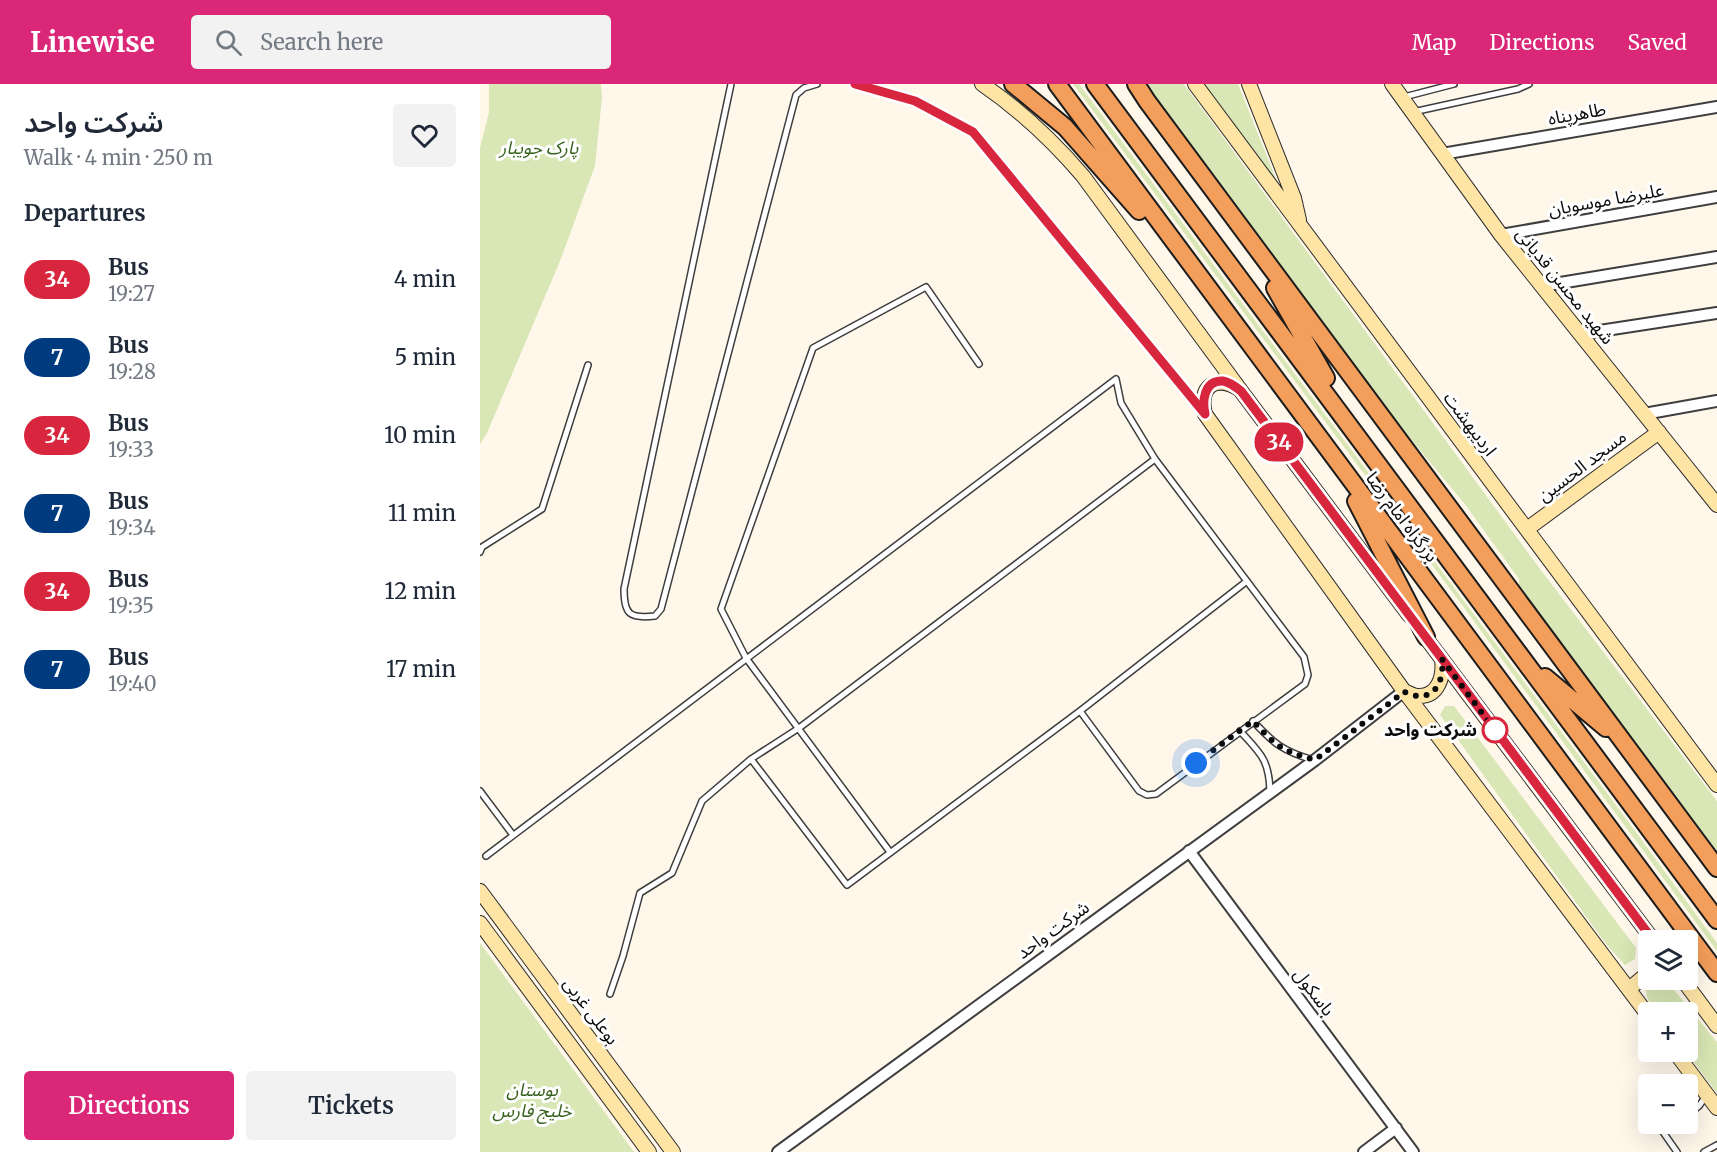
<!DOCTYPE html>
<html lang="en">
<head>
<meta charset="utf-8">
<style>
	:root { --surface:#fff; --page:#f2f2f3; --text:#1f2937; --muted:#747a83; --accent:#db2777 }
	body { margin:0; font-family:Merriweather,"Noto Sans Arabic",serif; background:var(--page); color:var(--text); height:100vh; display:flex; flex-direction:column; font-size:22px; white-space:nowrap }
	* { box-sizing:border-box; margin:0 }
	p { font-size:20px; color:var(--muted) }
	.icon { flex:none; width:33px; height:33px; fill:none; stroke:currentColor; stroke-width:2; stroke-linecap:round; stroke-linejoin:round }
	.map { position:relative; flex:1; overflow:hidden }
	.panel { display:flex; flex-direction:column; background:var(--surface); width:480px }
	.panel>* { flex:none }
	.badge { padding:0 12px; border-radius:20px; font-size:21px; line-height:39px }
	.controls { position:absolute; left:1158px; top:846px; display:grid; gap:12px }
	.controls a { display:grid; place-items:center; width:60px; height:60px; border-radius:6px; background:var(--surface); box-shadow:0 6px 24px #0002; font-size:30px }
	.you { position:absolute; width:30px; height:30px; margin:-15px; border:4px solid #fff; border-radius:50%; background:#1a73e8; box-shadow:0 0 0 9px #1a73e833 }
	.map>.badge { position:absolute; translate:-50% -50%; box-shadow:0 0 0 3px #fff }
	h2 { padding:0 24px; font-size:22px; line-height:54px }
	.round { display:grid; place-items:center; flex:none; width:63px; height:63px; border-radius:6px; background:var(--page) }
	.headline { display:flex; align-items:center; justify-content:space-between; height:102px; padding:0 24px }
	h1 { font-size:28px; font-weight:600; line-height:45px }
	.cta { display:flex; gap:12px; margin-top:auto; padding:12px 24px }
	.cta a { flex:1; height:69px; border-radius:6px; background:var(--accent); color:#fff; font-size:24px; font-weight:600; line-height:69px; text-align:center }
	.cta a+a { background:var(--page); color:var(--text) }
	ul { padding:0; list-style:none }
	li { display:flex; align-items:center; gap:18px; height:78px; padding:0 24px }
	li div { flex:1 }
	li b { display:block; font-size:22px }
	li em { font-style:normal }
	li .badge { min-width:66px; font-weight:700; text-align:center }
	header { display:flex; align-items:center; gap:36px; box-sizing:border-box; height:84px; padding:0 30px; background:var(--accent); color:#fff }
	header strong { font-size:28px }
	nav { display:flex; gap:33px; margin-inline-start:auto; font-size:21px }
	.search { width:420px; height:54px; background:var(--page); display:flex; align-items:center; gap:15px; box-sizing:border-box; padding:0 21px; border-radius:6px; color:var(--muted); font-size:22px }
	main { display:flex; flex:1; min-height:0 }
	.map>svg:first-child { display:block }
	.green { fill:#d8e7b5 }
	.lines { fill:none; stroke-linecap:round; stroke-linejoin:round }
	.service-casing { stroke:#3e3e3e; stroke-width:8 }
	.minor-casing { stroke:#3e3e3e; stroke-width:14 }
	.secondary-casing { stroke:#2d2d2d; stroke-width:16 }
	.trunk-casing { stroke:#1c1c1c; stroke-width:20 }
	.service { stroke:#fff; stroke-width:5 }
	.minor { stroke:#fff; stroke-width:10 }
	.secondary { stroke:#fee5a6; stroke-width:14 }
	.trunk { stroke:#f49e5b; stroke-width:16 }
	.line-casing { stroke:#fff; stroke-width:14 }
	.line { stroke:#d7263d; stroke-width:9 }
	.walk { stroke:#0b0b0b; stroke-width:6; stroke-dasharray:0 10.8 }
	.stop-dot { fill:#fff; stroke:#d7263d; stroke-width:3 }
	.labels { text-anchor:middle; stroke-width:6; stroke-linejoin:round; paint-order:stroke }
	.street-label { font-size:18px; fill:#0b0b0b; stroke:#fff }
	.park-label { font-size:18px; font-style:italic; fill:#37611d; stroke:#fff }
	.stop-label { font-size:18px; font-weight:bold; fill:#0b0b0b; stroke:#fff; text-anchor:end }
</style>
</head>
<body>
<header>
<strong>Linewise</strong>
<div class="search"><svg class="icon" aria-label="search" viewBox="0 0 24 24"><circle cx="10" cy="10" r="6"/><path d="M15 15l6 6"/></svg>Search here</div>
<nav><a>Map</a><a>Directions</a><a>Saved</a></nav>
</header>
<main>
<section class="panel">
<div class="headline"><div><h1>شرکت واحد</h1><p>Walk · 4 min · 250 m</p></div><a class="round"><svg class="icon" aria-label="heart" viewBox="0 0 24 24"><path d="M12 20l-8-8c-3-5 5-10 8-4 3-6 11-1 8 4z"/></svg></a></div>
<h2>Departures</h2>
<ul>
<li><span class="badge" style="background:#d7263d;color:#fff">34</span><div><b>Bus</b><p>19:27</p></div><em>4 min</em></li>
<li><span class="badge" style="background:#003b80;color:#fff">7</span><div><b>Bus</b><p>19:28</p></div><em>5 min</em></li>
<li><span class="badge" style="background:#d7263d;color:#fff">34</span><div><b>Bus</b><p>19:33</p></div><em>10 min</em></li>
<li><span class="badge" style="background:#003b80;color:#fff">7</span><div><b>Bus</b><p>19:34</p></div><em>11 min</em></li>
<li><span class="badge" style="background:#d7263d;color:#fff">34</span><div><b>Bus</b><p>19:35</p></div><em>12 min</em></li>
<li><span class="badge" style="background:#003b80;color:#fff">7</span><div><b>Bus</b><p>19:40</p></div><em>17 min</em></li>
</ul>
<div class="cta"><a>Directions</a><a>Tickets</a></div>
</section>
<div class="map">
<svg width="1237" height="1068" viewBox="0 0 1237 1068">
	<rect width="100%" height="100%" fill="#fff7ea"/>
	<path class="green" d="M9,0H121L122,13L115,82L80,177L7,349L0,360V64L9,28Z
		M593,0H599L1147,736L1237,859V867L979,517Z
		M666,0H704L1060,485L1237,717V769L1096,583L1039,502V495L984,419L909,329L774,149Z
		M724,0H758L798,100Z
		M965,622H974L1156,864L1155,875L1145,881L1126,860L960,631Z
		M0,859L11,874L154,1068H0Z
		M1177,896L1190,901L1237,958V1009L1206,968L1208,928H1176C1168,918 1158,901 1177,896Z"/>
	<g class="lines">
		<defs>
			<path id="service" d="M251,0L144,505C144,530 149,535 175,532L181,525L316,11L324,4L337,0
				M375,0L435,17L493,48L720,324
				M924,13L974,0
				M933,28L1038,5L1049,0
				M0,468L2,463L62,425L108,281
				M773,637C794,660 803,667 833,676
				M760,647C780,669 789,675 790,707
				M271,675L367,801L600,627L767,497
				M0,707L33,751
				M410,768L266,574L241,525L333,264L446,203L499,280
				M6,772L636,295L641,319L675,375L824,573L828,591L825,600L676,710L667,711L659,707L600,627
				M130,910L143,872L160,809L192,789L222,717L271,675L319,644L675,375
				M1208,1031L1219,1022L1226,1012
				M1196,1040L1183,1048L1197,1068
				M1224,1068L1237,1061"/>
			<path id="minor" d="M962,70L1237,23
				M1021,151L1237,113
				M1062,202L1237,173
				M1100,250L1237,229
				M1164,330L1237,317
				M709,767L933,1068
				M298,1068L835,676L924,607
				M884,1068L916,1044"/>
			<path id="secondary" d="M502,0C540,26 573,57 603,92L761,307L929,531
				M715,0L1237,701
				M769,0L814,114L819,136
				M912,0L1021,151L1237,421
				M759,305C735,290 718,303 725,330L924,607L1168,931
				M1047,445L1179,348
				M940,546L1173,856
				M924,607C928,609 934,612 938,612C959,613 964,591 962,575
				M0,807L193,1068
				M0,839L169,1068
				M1203,896L1237,942
				M1149,905L1168,889
				M1195,968L1237,1024"/>
			<path id="trunk" d="M533,0L585,43L659,127
				M577,0L1237,889
				M615,0L1237,836
				M656,0L667,17L1237,784
				M795,204L846,294
				M876,417L946,553
				M1065,593L1126,644"/>
		</defs>
		<use href="#service" class="service-casing"/>
		<use href="#minor" class="minor-casing"/>
		<use href="#secondary" class="secondary-casing"/>
		<use href="#trunk" class="trunk-casing"/>
		<use href="#service" class="service"/>
		<use href="#minor" class="minor"/>
		<use href="#secondary" class="secondary"/>
		<use href="#trunk" class="trunk"/>
	</g>
	<g class="lines">
		<defs>
			<path id="line" d="M375,0L435,17L493,48L725,330C722,317 724,296 743,297C749,298 756,303 761,307L1173,856"/>
		</defs>
		<use href="#line" class="line-casing"/>
		<use href="#line" class="line"/>
		<path class="walk" d="M716,679L773,637C796,662 802,667 835,676L924,608C928,609 934,612 939,612C959,613 964,590 962,575L1019,652L1015,646"/>
	</g>
	<circle class="stop-dot" cx="1015" cy="646" r="12"/>
	<g class="labels">
		<g class="street-label">
			<text transform="translate(1097 30) rotate(-10)" y="6">طاهرپناه</text>
			<text transform="translate(1126 116) rotate(-10)" y="6">علیرضا موسویان</text>
			<text transform="translate(1085 202) rotate(51)" y="6">شهید محسن قدیانی</text>
			<text transform="translate(990 340) rotate(53)" y="6">اردیبهشت</text>
			<text transform="translate(1102 382) rotate(-37)" y="6">مسجد الحسین</text>
			<text transform="translate(922 433) rotate(53)" y="6">بزرگراه امام رضا</text>
			<text transform="translate(573 846) rotate(-36)" y="6">شرکت واحد</text>
			<text transform="translate(834 908) rotate(53)" y="6">باسکول</text>
			<text transform="translate(111 927) rotate(53)" y="6">بوعلی غربی</text>
		</g>
		<g class="park-label">
			<text x="59" y="70">پارک جویبار</text>
			<text x="52" y="1012">بوستان<tspan x="52" dy="21">خلیج فارس</tspan></text>
		</g>
		<g class="stop-label">
			<text x="997" y="652">شرکت واحد</text>
		</g>
	</g>
</svg>
<div class="controls">
<a><svg class="icon" aria-label="layers" viewBox="0 0 24 24"><path d="M12 4l9 5-9 5-9-5zM3 14l9 5 9-5"/></svg></a>
<a>+</a>
<a>−</a>
</div>
<div class="you" style="left:716px;top:679px"></div>
<b class="badge" style="left:799px;top:358px;background:#d7263d;color:#fff">34</b>
</div>
</main>
</body>
</html>
